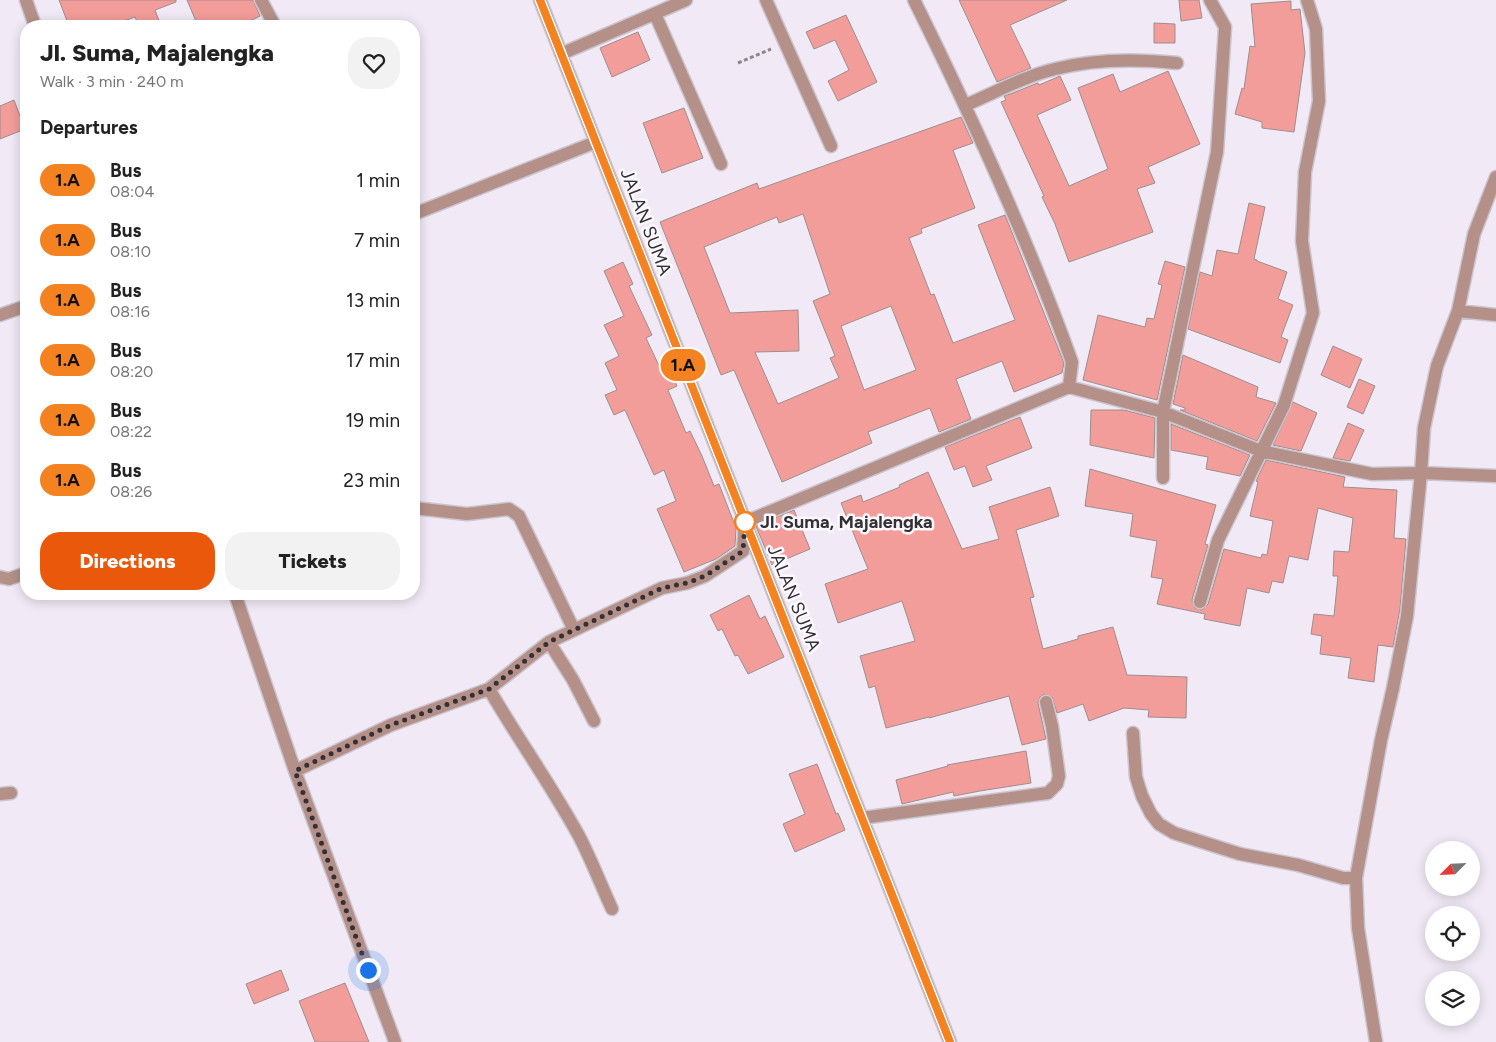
<!DOCTYPE html>
<html lang="en">
<head>
<meta charset="utf-8">
<style>
	:root { --surface:#fff; --page:#f2f2f2; --text:#222; --muted:#767676; --accent:#ea580c }
	body { margin:0; font-family:Figtree,sans-serif; background:var(--page); color:var(--text); height:100vh; display:flex; flex-direction:column; font-size:19px; white-space:nowrap }
	* { box-sizing:border-box; margin:0 }
	p { font-size:16px; color:var(--muted) }
	.icon { flex:none; width:28px; height:28px; fill:none; stroke:currentColor; stroke-width:2; stroke-linecap:round; stroke-linejoin:round }
	.map { position:relative; flex:1; overflow:hidden }
	.drawer { position:absolute; left:20px; top:20px; width:400px; height:580px; display:flex; flex-direction:column; background:var(--surface); border-radius:20px; box-shadow:0 2px 12px #0003 }
	.drawer>* { flex:none }
	.badge { padding:0 10px; border-radius:16px; font-size:18px; line-height:32px }
	.needle { width:32px; rotate:246deg }
	.tools { position:absolute; left:1425px; top:841px; display:grid; gap:10px }
	.tools a { display:grid; place-items:center; width:55px; height:55px; border-radius:50%; background:var(--surface); box-shadow:0 2px 12px #0003; font-size:25px }
	.you { position:absolute; width:25px; height:25px; margin:-12px; border:4px solid #fff; border-radius:50%; background:#1a73e8; box-shadow:0 0 0 8px #1a73e833 }
	.map>.badge { position:absolute; translate:-50% -50%; box-shadow:0 0 0 2px #fff }
	h2 { padding:0 20px; font-size:19px; line-height:45px }
	.round { display:grid; place-items:center; flex:none; width:52px; height:52px; border-radius:20px; background:var(--page) }
	.headline { display:flex; align-items:center; justify-content:space-between; height:85px; padding:0 20px }
	h1 { font-size:24px; font-weight:800; line-height:38px }
	.button { display:flex; gap:10px; margin-top:auto; padding:10px 20px }
	.button a { flex:1; height:58px; border-radius:20px; background:var(--accent); color:#fff; font-size:20px; font-weight:800; line-height:58px; text-align:center }
	.button a+a { background:var(--page); color:var(--text) }
	ul { padding:0; list-style:none }
	li { display:flex; align-items:center; gap:15px; height:60px; padding:0 20px }
	li div { flex:1 }
	li b { display:block; font-size:19px }
	li em { font-style:normal }
	li .badge { min-width:55px; font-weight:700; text-align:center }
	.map>svg:first-child { display:block }
	.building { fill:#f39d9a; stroke:#9d8e8e; fill-rule:evenodd }
	.lines { fill:none; stroke-linecap:round; stroke-linejoin:round }
	.minor-casing { stroke:#cbc5cf; stroke-width:15 }
	.path { stroke:#8c878f; stroke-width:3; stroke-dasharray:4 2.5; stroke-linecap:butt }
	.minor { stroke:#b59089; stroke-width:12 }
	.line-casing { stroke:#fff; stroke-width:11 }
	.line { stroke:#f58220; stroke-width:8 }
	.walk { stroke:#333135; stroke-width:5; stroke-dasharray:0 9 }
	.stop-dot { fill:#fff; stroke:#f58220; stroke-width:2.5 }
	.labels { text-anchor:middle; stroke-width:5; stroke-linejoin:round; paint-order:stroke }
	.street-label { font-size:18px; fill:#333135; stroke:#fcf9fe }
	.stop-label { font-size:18px; font-weight:bold; fill:#333135; stroke:#fcf9fe; text-anchor:start }
</style>
</head>
<body>
<div class="map">
<svg width="1496" height="1042" viewBox="0 0 1496 1042">
	<rect width="100%" height="100%" fill="#f1eaf6"/>
	<path class="building" d="M59,0H176V2L155,10L161,26H139L135,17L110,26H69Z
		M187,0H253L260,16L252,20L255,26H198Z
		M959,0H1067L1010,25L1031,68L997,82Z
		M1179,0H1199L1202,18L1181,21Z
		M1291,1V10L1300,9L1305,53L1294,132L1262,128V122L1235,114L1242,88L1244,89L1250,46L1255,47L1251,4Z
		M846,15L877,82L838,101L828,81L849,70L835,40L814,49L806,32Z
		M1154,23L1175,24V43H1154Z
		M638,32L650,60L612,77L600,48Z
		M1168,71L1200,144L1148,167L1155,183L1137,189L1153,232L1069,262L1055,224L1042,197L1044,196L1001,102L1006,100L1004,96L1013,93L1035,84L1038,83L1039,85L1060,76L1071,100L1037,115L1069,186L1108,169L1078,88L1113,74L1120,92Z
		M14,100L25,129L0,139V106Z
		M684,108L703,158L662,173L643,123Z
		M961,117L973,143L953,150L975,208L921,229L922,233L909,238L931,295L934,294L953,343L1015,320L978,225L1005,215L1064,363L1062,373L1014,392L1002,361L956,379L971,419L939,432L930,408L868,432L872,443L782,482L734,370L721,375L660,222L757,183L759,189ZM803,214L830,294L813,301L835,356L830,358L839,378L778,404L755,352L799,351L798,310L730,313L704,247L777,217L779,223ZM891,306L916,370L864,390L841,326Z
		M1249,203L1265,207L1254,259L1257,260V261L1287,272L1278,299L1293,305L1281,337L1288,340L1280,363L1188,329L1200,272L1212,276L1217,250L1238,254Z
		M1165,261L1185,267L1157,400L1083,380L1098,315L1145,327L1147,318L1154,319L1162,285L1158,284Z
		M623,262L633,284L629,286L652,335L646,338L661,370L668,366L677,386L668,390L686,433L690,431L702,456L714,486L719,484L736,528L735,546L716,559L684,572L657,509L676,501L664,470L654,475L625,410L614,415L605,395L617,390L605,363L619,356L604,325L624,316L604,271Z
		M1333,346L1362,359L1350,388L1321,375Z
		M1183,355L1258,387L1256,397L1276,403L1257,441L1180,410H1185V408L1173,404Z
		M1359,379L1375,386L1363,414L1347,407Z
		M1293,402L1317,413L1301,451L1273,445Z
		M1091,410H1124L1155,418L1154,458L1090,445Z
		M1020,417L1032,448L986,466L992,480L973,487L965,466L954,470L945,447Z
		M1348,423L1364,430L1350,461L1333,458Z
		M1171,424L1250,455L1240,476L1206,469L1208,457L1171,450Z
		M1266,460L1345,477L1343,487L1397,490L1394,538L1406,539L1400,609L1393,647L1378,645L1374,682L1348,678L1351,658L1320,654L1322,636L1311,634L1314,614L1334,616L1338,576H1333L1334,551L1349,552L1353,518L1318,508L1308,560L1289,556L1283,583L1272,581L1269,593L1247,588L1240,626L1204,619L1205,614L1157,604L1163,579L1151,577L1157,541L1130,536L1133,514L1085,506L1090,469L1216,505L1205,544L1208,545L1192,600L1195,608L1202,610L1208,604L1224,549L1261,558L1262,554L1267,555L1273,521L1250,516L1258,482L1256,481Z
		M928,472L962,549L999,539L989,507L1050,487L1059,516L1016,530L1034,597L1030,598L1043,649L1078,639V636L1113,627L1127,675L1187,677L1186,718L1148,717L1149,710L1124,708L1089,721L1083,704L1057,713L1052,697L1045,694L1040,697L1038,703L1046,739L1022,745L1009,696L929,718V717L886,728L875,686L869,688L860,656L915,641L902,601L838,623L825,584L868,569L841,503L861,495L863,502L900,487L899,485Z
		M794,510L810,549L772,565L756,526Z
		M749,595L760,619L765,616L784,657L748,674L738,655L735,656L722,629L718,631L710,615Z
		M1026,751L1031,783L980,791L954,796L953,792L902,804L896,780L948,766L947,765Z
		M817,764L836,814L838,813L845,830L795,852L783,824L805,814L789,774Z
		M281,970L289,990L254,1004L246,984Z
		M345,983L369,1042H315L299,1001Z"/>
	<g class="lines">
		<defs>
			<path id="minor" d="M26,0L35,26
				M261,0L275,26
				M540,0L950,1042
				M766,0L831,146
				M914,0C973,119 1027,237 1072,362L1069,387
				M655,14L721,164
				M561,54L686,0
				M966,105C994,93 1025,76 1055,69C1094,59 1137,59 1177,63
				M414,214L596,142
				M1458,311L1496,315
				M0,315L26,306
				M1163,478V412L1261,451L1372,474L1421,473L1496,476
				M414,508L467,514L509,509L519,516L574,630
				M0,577L9,579L26,573
				M235,594L295,771L395,1042
				M1200,602L1218,540L1284,405L1313,313L1302,241L1305,172L1319,101L1316,29L1307,0
				M549,642L573,680L594,721
				M489,689C518,739 551,785 579,836C591,859 601,885 612,909
				M1133,733L1136,777L1142,796L1151,814L1159,824L1174,833L1240,854L1298,865L1343,878H1356L1381,740L1393,688L1407,616L1421,473L1424,428L1437,366L1458,311L1474,234L1496,177
				M295,771L391,725L489,689L549,642L662,588L687,583L705,576L743,551L745,522L1069,387L1163,412L1217,152L1225,27L1210,0
				M0,794L11,793
				M862,818L1048,793L1057,784L1059,776L1052,726L1046,702
				M1356,878L1358,928L1376,1042"/>
		</defs>
		<use href="#minor" class="minor-casing"/>
		<path class="path" d="M738,63L771,49"/>
		<use href="#minor" class="minor"/>
	</g>
	<g class="lines">
		<defs>
			<path id="line" d="M540,0L950,1042"/>
		</defs>
		<use href="#line" class="line-casing"/>
		<use href="#line" class="line"/>
		<path class="walk" d="M368,970L295,771L391,725L489,689L549,642L662,588L687,583L705,576L743,551L745,522"/>
	</g>
	<circle class="stop-dot" cx="745" cy="522" r="10"/>
	<g class="labels">
		<g class="street-label">
			<text transform="translate(646 222) rotate(69)" y="6">JALAN SUMA</text>
			<text transform="translate(794 598) rotate(68)" y="6">JALAN SUMA</text>
		</g>
		<g class="stop-label">
			<text x="760" y="528">Jl. Suma, Majalengka</text>
		</g>
	</g>
</svg>
<div class="tools">
<a><svg class="needle" viewBox="-14 -14 28 28"><path d="M0-13l5 13h-10z" fill="#e53935"/><path d="M0 13l5-13h-10z" fill="#767676"/></svg></a>
<a><svg class="icon" aria-label="locate" viewBox="0 0 24 24"><circle cx="12" cy="12" r="6"/><path d="M12 2v4M12 18v4M2 12h4M18 12h4"/></svg></a>
<a><svg class="icon" aria-label="layers" viewBox="0 0 24 24"><path d="M12 4l9 5-9 5-9-5zM3 14l9 5 9-5"/></svg></a>
</div>
<div class="you" style="left:368px;top:970px"></div>
<b class="badge" style="left:683px;top:365px;background:#f58220;color:#111">1.A</b>
<section class="drawer">
<div class="headline"><div><h1>Jl. Suma, Majalengka</h1><p>Walk · 3 min · 240 m</p></div><a class="round"><svg class="icon" aria-label="heart" viewBox="0 0 24 24"><path d="M12 20l-8-8c-3-5 5-10 8-4 3-6 11-1 8 4z"/></svg></a></div>
<h2>Departures</h2>
<ul>
<li><span class="badge" style="background:#f58220;color:#111">1.A</span><div><b>Bus</b><p>08:04</p></div><em>1 min</em></li>
<li><span class="badge" style="background:#f58220;color:#111">1.A</span><div><b>Bus</b><p>08:10</p></div><em>7 min</em></li>
<li><span class="badge" style="background:#f58220;color:#111">1.A</span><div><b>Bus</b><p>08:16</p></div><em>13 min</em></li>
<li><span class="badge" style="background:#f58220;color:#111">1.A</span><div><b>Bus</b><p>08:20</p></div><em>17 min</em></li>
<li><span class="badge" style="background:#f58220;color:#111">1.A</span><div><b>Bus</b><p>08:22</p></div><em>19 min</em></li>
<li><span class="badge" style="background:#f58220;color:#111">1.A</span><div><b>Bus</b><p>08:26</p></div><em>23 min</em></li>
</ul>
<div class="button"><a>Directions</a><a>Tickets</a></div>
</section>
</div>
</body>
</html>
